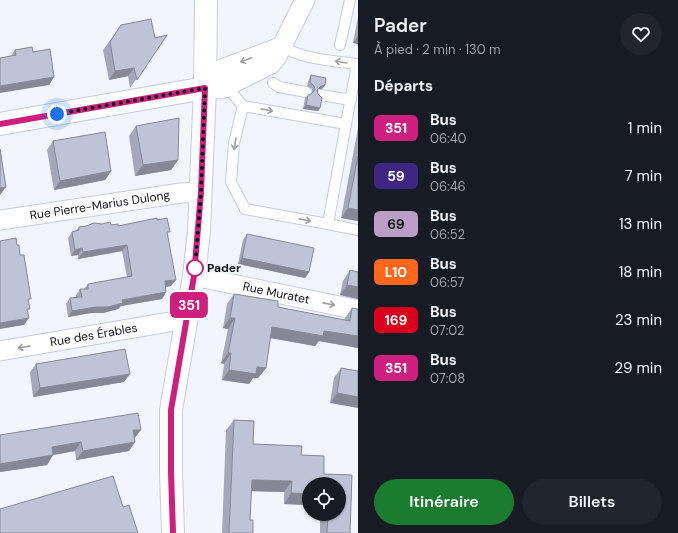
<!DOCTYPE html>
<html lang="fr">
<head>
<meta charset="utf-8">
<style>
	:root { --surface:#171b24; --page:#20242c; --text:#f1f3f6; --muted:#9ea1a6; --accent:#1a7c2e }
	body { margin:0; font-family:"DM Sans",sans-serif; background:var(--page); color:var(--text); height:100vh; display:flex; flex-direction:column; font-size:15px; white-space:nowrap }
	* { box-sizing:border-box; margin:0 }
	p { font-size:13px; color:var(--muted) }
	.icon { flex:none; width:22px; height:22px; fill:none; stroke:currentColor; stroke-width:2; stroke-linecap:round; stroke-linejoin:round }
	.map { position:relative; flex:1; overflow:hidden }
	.details { display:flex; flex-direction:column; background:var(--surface); width:320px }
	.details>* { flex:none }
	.badge { padding:0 8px; border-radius:6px; font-size:14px; line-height:26px }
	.fabs { position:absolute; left:302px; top:477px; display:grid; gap:8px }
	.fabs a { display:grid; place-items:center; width:44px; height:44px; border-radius:50%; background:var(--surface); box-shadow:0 1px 3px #0004; font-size:20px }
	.you { position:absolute; width:20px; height:20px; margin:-10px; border:3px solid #fff; border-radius:50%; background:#1a73e8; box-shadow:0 0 0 6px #1a73e833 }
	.map>.badge { position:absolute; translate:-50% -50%; box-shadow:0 0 0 2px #fff }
	h2 { padding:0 16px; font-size:15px; line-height:36px }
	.round { display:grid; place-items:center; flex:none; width:42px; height:42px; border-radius:21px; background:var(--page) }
	.head { display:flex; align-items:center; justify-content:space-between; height:68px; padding:0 16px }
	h1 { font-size:19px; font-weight:600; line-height:30px }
	.button { display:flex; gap:8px; margin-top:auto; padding:8px 16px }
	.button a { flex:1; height:46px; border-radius:24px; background:var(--accent); color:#fff; font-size:16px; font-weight:600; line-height:46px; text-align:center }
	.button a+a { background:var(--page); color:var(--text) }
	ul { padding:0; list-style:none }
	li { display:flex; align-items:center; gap:12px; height:48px; padding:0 16px }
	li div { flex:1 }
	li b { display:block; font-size:15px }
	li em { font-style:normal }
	li .badge { min-width:44px; font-weight:700; text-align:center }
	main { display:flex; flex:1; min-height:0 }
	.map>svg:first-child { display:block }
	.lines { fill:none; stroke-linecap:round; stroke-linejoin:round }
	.service-casing { stroke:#c7cbe0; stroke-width:12 }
	.minor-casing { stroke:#c7cbe0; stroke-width:21 }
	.tertiary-casing { stroke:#c7cbe0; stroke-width:24 }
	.service { stroke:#fff; stroke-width:10 }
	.minor { stroke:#fff; stroke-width:19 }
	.tertiary { stroke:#fff; stroke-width:22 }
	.wall { fill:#a4a8ba }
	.shaded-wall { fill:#868897 }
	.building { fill:#bfc3d8; stroke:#868897 }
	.oneway { stroke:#a0a0a3 }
	.line-casing { stroke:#fff; stroke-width:9 }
	.line { stroke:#ce1f7e; stroke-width:6 }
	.walk { stroke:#11121a; stroke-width:4; stroke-dasharray:0 7.2 }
	.stop-dot { fill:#fff; stroke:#ce1f7e; stroke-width:2 }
	.labels { text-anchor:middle; stroke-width:3.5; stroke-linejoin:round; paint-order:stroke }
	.street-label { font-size:12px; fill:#11121a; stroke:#f3f5fe }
	.stop-label { font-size:12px; font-weight:bold; fill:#11121a; stroke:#f3f5fe; text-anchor:start }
</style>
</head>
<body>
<main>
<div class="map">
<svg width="358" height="533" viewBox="0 0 358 533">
	<rect width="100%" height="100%" fill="#f3f5fe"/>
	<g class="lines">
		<defs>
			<path id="service" d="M340,45L350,0
				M273,83L279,87L306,92
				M221,89L232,93L243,106L346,124L357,64C336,61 299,59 283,46
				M321,95L351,100
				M243,106L234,143L231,182L245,209L328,224L346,124
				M328,224L358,230"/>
			<g id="minor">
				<path d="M205,88L221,89L271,64L276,58L305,0"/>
				<path d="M205,88L222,69L283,46"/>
				<path id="s1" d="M0,220L181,193L201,192"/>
				<path id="s2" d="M194,276L358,310"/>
				<path id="s3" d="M0,351L187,319"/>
			</g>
			<path id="tertiary" d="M0,124L205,88
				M173,533L171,472V410L194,276L199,231L205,88L206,0"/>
		</defs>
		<use href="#service" class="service-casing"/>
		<use href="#minor" class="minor-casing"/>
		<use href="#tertiary" class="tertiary-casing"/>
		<use href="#service" class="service"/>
		<use href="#minor" class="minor"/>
		<use href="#tertiary" class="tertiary"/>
	</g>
	<path class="wall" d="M358,17V44L353,43Z
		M121,25L155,38L167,35L130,88L128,76L109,80L103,50Z
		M15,50L33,52L54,77L49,85L11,56Z
		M311,75L325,85L322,89H318L317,90L320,108L318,111L303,109L305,98L308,95L311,94L312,93V89L307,86L309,79Z
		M136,126L178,160L171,170L135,176L129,136Z
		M358,128V221L341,218Z
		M53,141L111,171L105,180L54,190L47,150Z
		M157,220L168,235L171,286L166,287V292L162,299L121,306L118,309L103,313H91L68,317L66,304L70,298L76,297V295L80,289H84L88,284L127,277L122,251L78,259V255L71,256L68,238L72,232L76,231L79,227L111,225L118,226Z
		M247,234L309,272L305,278L238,264L243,240Z
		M350,270L358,272V299L340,295L343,281Z
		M234,294L278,307L344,320L345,318L352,308L358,309V348L319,341L315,346L270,338L266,368L258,378H253L249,384L222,380L224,364L221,363L228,329L223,328L227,304Z
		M36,364L124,382L33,397L30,372Z
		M341,368L358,371L330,403L334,378Z
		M234,420L254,421L253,444L302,446L301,455L324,456V474L352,475L350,533H320V514H339V484H309V505L284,504V492L251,491L250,520H253V533H222L226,430Z
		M0,435L135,438L129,451L76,460L75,451L53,455L47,465L0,472Z"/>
	<path class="shaded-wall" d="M358,36V44L353,43Z
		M134,68L128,76L109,80L115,71Z
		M54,77L49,85L0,93V86Z
		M325,85L322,89H318L315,94L321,86Z
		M306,105L320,108L318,111L303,109Z
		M178,160L171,170L135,176L143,165Z
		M111,171L105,180L54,190L60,181Z
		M6,187L0,195V188Z
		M348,208L358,210V221L341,218Z
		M127,245L122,251L78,259L83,252Z
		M82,248L78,255L71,256L75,250Z
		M242,258L309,272L305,278L238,264Z
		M176,280L171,286L160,287L165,281Z
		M347,285L358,287V299L340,295Z
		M166,292L162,299L121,306L118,309L103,313H91L68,317L72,311L122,300Z
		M29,318L24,325L0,329V323Z
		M230,318H235L228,329L223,328Z
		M272,327L324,331L358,336V348L319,341L315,346L265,337Z
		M228,353H231L224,364L221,363Z
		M257,367L266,368L258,378H253L249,384L222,380L229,370Z
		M130,374L124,382L33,397L40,388Z
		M337,393L358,397V408L330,403Z
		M133,430H141L134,439Z
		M81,442L75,451L53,455L47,465L0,472V464L52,447Z
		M135,442L129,451L76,460L83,451Z
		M252,480L292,481L284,492L244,491Z
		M291,493L309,494V505L284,504Z"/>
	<path class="building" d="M151,19L155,38L167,35L137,80L134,68L115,71L110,42L121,25Z
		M32,47L33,52L50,49L54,77L0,86V58L16,55L15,50Z
		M311,75L326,78L325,85L321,86L317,90L318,94L322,98L320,108L306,105L308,95L311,94L315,90L314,86L310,82Z
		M179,118L178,160L143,165L136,126Z
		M105,132L111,171L60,181L53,141Z
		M0,149L6,187L0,188Z
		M358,156V210L348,208Z
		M157,218V220L167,218L170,232H167L176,280L165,281L166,292L122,300L123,303L108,307H96L72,311L70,298L82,297L80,289H88V284L132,276L127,245L83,252L82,248L75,250L72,232L79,230V227L86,226L94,223L102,224L110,222L111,225L118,224V226Z
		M247,234L314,248L309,272L242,258Z
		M16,238L17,245H19L20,255H24L31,299H28L30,309H27L29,318L0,323V241Z
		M350,270L358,272V287L347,285Z
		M234,294L278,301V307L350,321L352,308L358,309V336L324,331L323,336L272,327L266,368L257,367L256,374L229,370L231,353H228L235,318H230Z
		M125,349L130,374L40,388L36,364Z
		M341,368L358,371V397L337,393Z
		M138,413L141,430H133L135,442L83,451L81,442L52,447L53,455L0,464V435Z
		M234,420L254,421L253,444L302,446L301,455L324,456V474L352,475L350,533H327L328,514H339V484H309V494L291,493L292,481L252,480L250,520H253V533H229Z
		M113,476L123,507L129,505L138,533H0V509Z"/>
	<defs><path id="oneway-shaft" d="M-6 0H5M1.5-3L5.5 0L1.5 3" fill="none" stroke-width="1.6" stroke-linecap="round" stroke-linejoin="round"/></defs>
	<g class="oneway">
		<use href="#oneway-shaft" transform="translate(246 60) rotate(159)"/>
		<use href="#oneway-shaft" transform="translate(341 62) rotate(-171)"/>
		<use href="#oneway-shaft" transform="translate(267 110) rotate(10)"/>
		<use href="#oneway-shaft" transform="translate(235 144) rotate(99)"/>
		<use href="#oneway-shaft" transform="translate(305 220) rotate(11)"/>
		<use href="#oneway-shaft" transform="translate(329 304) rotate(11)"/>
		<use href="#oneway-shaft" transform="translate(24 347) rotate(170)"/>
	</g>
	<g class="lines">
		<defs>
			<path id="line" d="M0,124L205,88L201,192L194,276L171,410V472L173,533"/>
		</defs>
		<use href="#line" class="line-casing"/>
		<use href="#line" class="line"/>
		<path class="walk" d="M57,114L205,88L201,192L195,268"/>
	</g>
	<circle class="stop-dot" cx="195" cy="268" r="8"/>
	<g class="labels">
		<g class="street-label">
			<text dy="4" stroke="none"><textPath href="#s1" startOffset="101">Rue Pierre-Marius Dulong</textPath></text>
			<text dy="4" stroke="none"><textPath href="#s2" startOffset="84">Rue Muratet</textPath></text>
			<text dy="4" stroke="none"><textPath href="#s3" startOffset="95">Rue des Érables</textPath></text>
		</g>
		<g class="stop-label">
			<text x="207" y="272">Pader</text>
		</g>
	</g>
</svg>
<div class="fabs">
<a><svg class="icon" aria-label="locate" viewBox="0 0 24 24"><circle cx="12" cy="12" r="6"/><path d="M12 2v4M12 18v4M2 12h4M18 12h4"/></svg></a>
</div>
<div class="you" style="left:57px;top:114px"></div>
<b class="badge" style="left:189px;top:305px;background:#ce1f7e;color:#fff">351</b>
</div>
<section class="details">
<div class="head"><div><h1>Pader</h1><p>À pied · 2 min · 130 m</p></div><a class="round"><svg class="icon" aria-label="heart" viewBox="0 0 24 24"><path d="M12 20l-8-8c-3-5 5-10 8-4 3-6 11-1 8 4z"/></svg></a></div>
<h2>Départs</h2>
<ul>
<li><span class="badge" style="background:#ce1f7e;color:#fff">351</span><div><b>Bus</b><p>06:40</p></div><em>1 min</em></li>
<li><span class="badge" style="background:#3f2682;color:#fff">59</span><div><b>Bus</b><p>06:46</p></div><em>7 min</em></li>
<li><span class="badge" style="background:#bb9dc6;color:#111">69</span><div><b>Bus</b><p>06:52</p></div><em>13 min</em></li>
<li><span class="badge" style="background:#ff671b;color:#fff">L10</span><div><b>Bus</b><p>06:57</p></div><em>18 min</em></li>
<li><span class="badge" style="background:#db001b;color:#fff">169</span><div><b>Bus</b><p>07:02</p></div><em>23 min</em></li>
<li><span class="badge" style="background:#ce1f7e;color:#fff">351</span><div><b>Bus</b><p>07:08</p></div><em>29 min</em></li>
</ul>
<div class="button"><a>Itinéraire</a><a>Billets</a></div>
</section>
</main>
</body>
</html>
